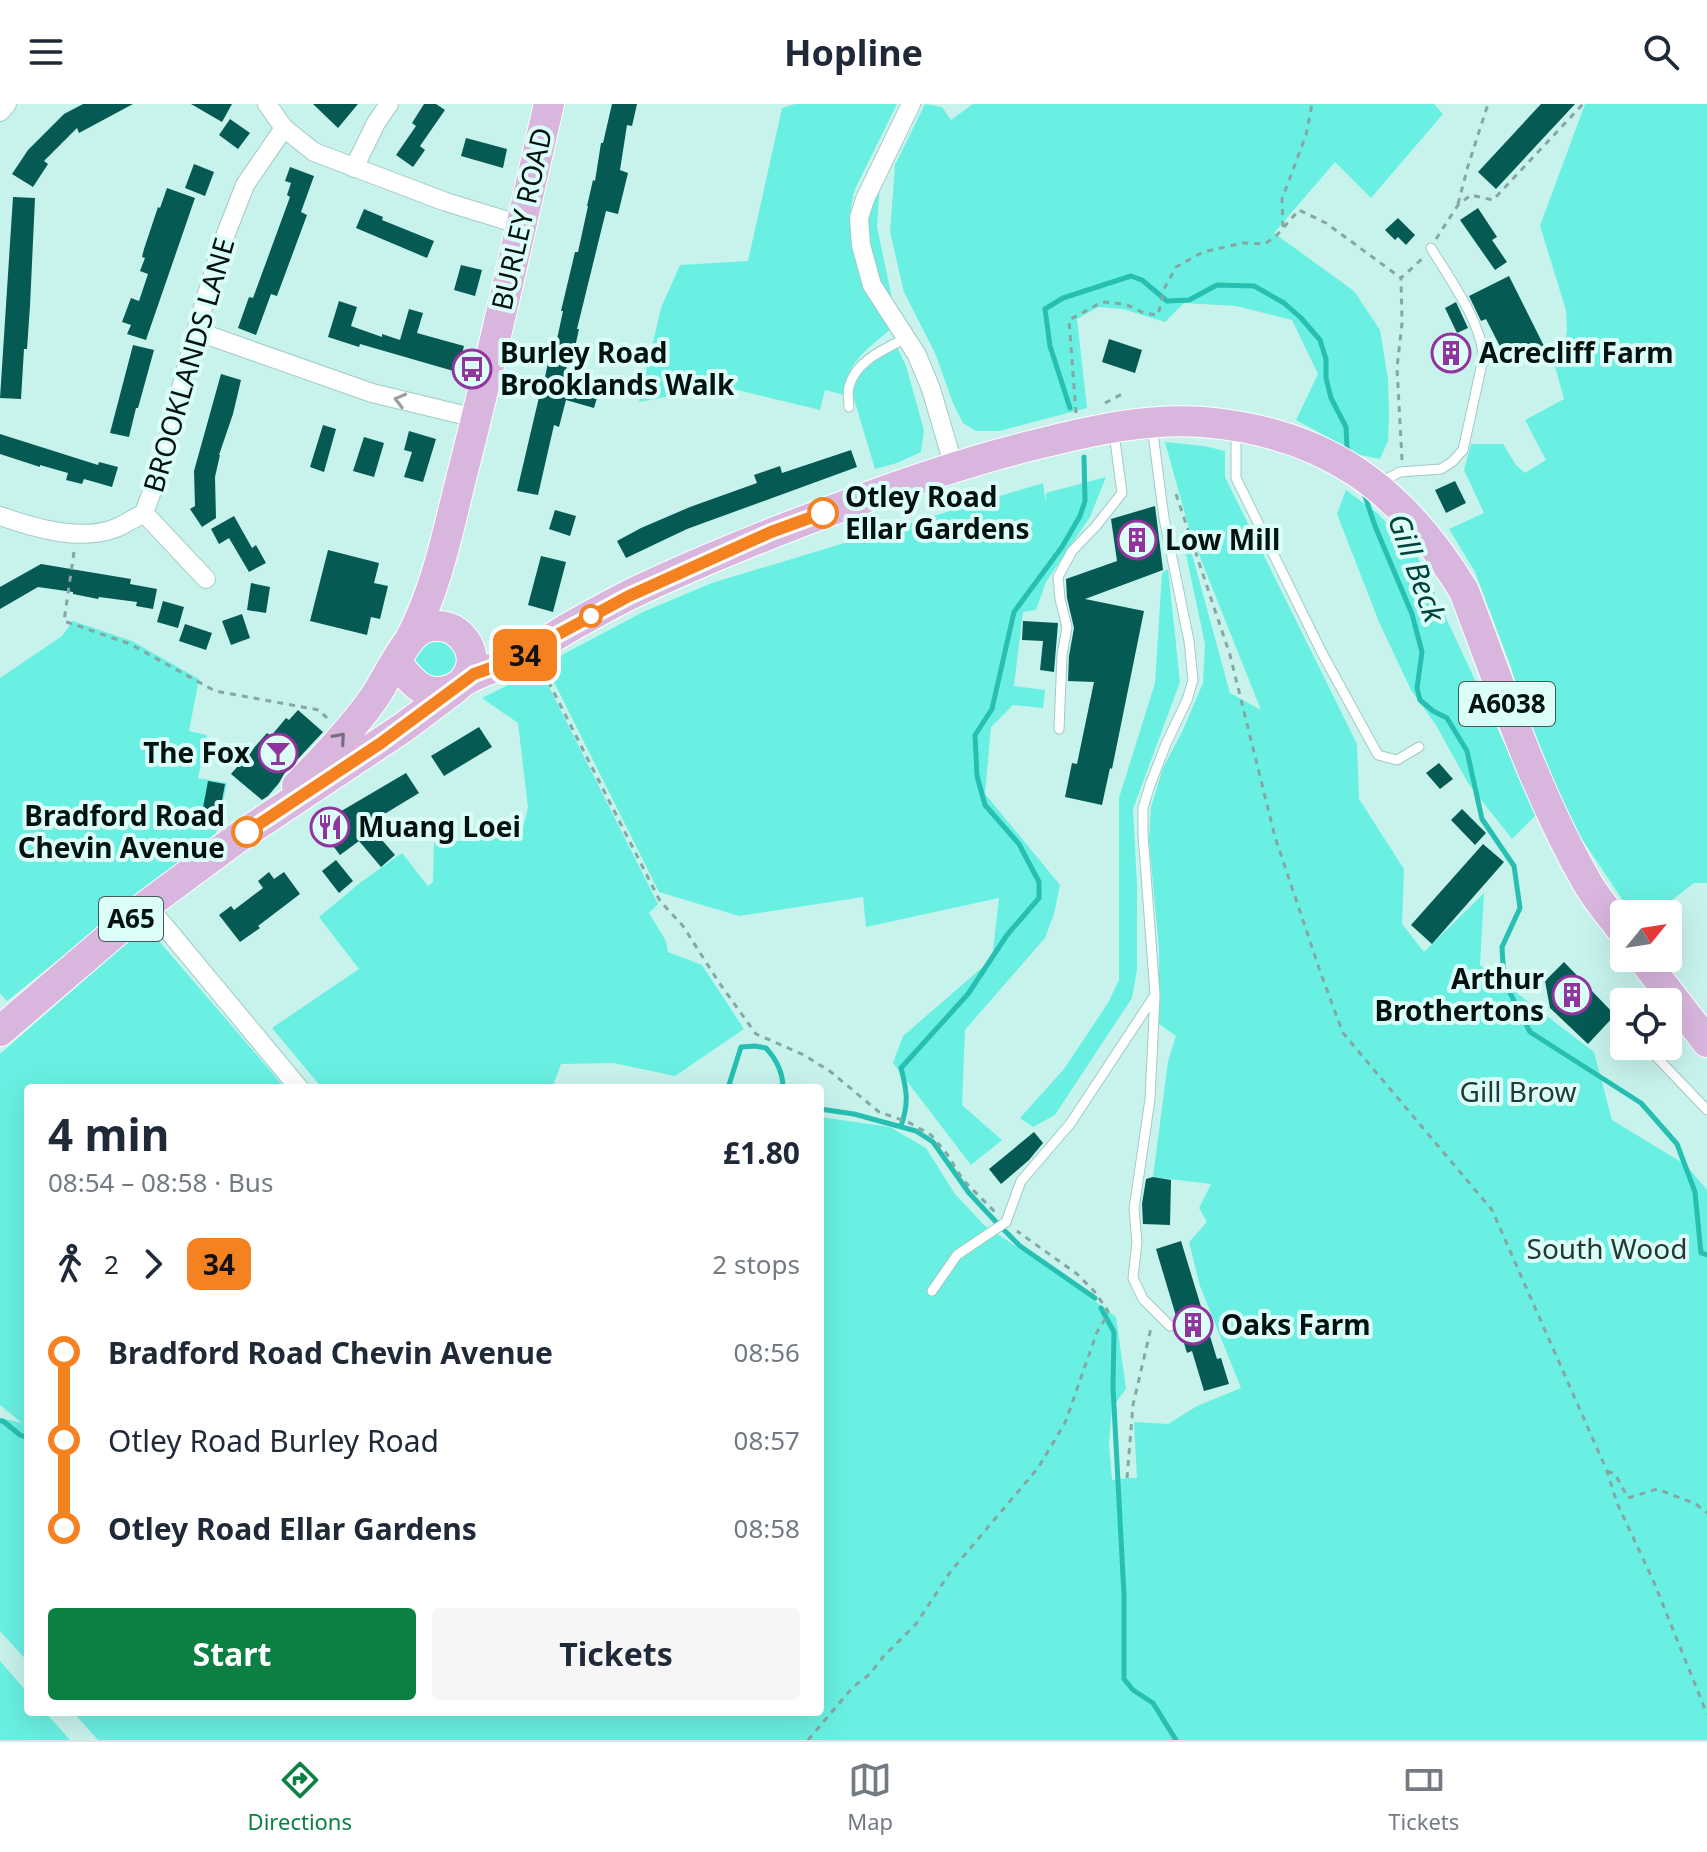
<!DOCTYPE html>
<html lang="en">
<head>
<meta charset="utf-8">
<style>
	:root { --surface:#fff; --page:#f6f6f7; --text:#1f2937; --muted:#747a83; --line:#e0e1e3; --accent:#0b8043 }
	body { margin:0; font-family:"Noto Sans",sans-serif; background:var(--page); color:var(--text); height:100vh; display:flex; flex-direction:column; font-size:30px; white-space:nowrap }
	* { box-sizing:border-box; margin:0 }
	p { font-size:26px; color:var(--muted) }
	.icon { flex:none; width:44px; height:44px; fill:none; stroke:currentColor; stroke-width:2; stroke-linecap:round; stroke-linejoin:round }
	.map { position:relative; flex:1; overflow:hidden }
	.panel { position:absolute; left:24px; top:980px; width:800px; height:632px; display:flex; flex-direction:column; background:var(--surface); border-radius:8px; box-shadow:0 8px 32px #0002 }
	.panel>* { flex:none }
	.badge { padding:0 16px; border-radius:12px; font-size:28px; line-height:52px }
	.needle { width:52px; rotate:60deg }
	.buttons { position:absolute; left:1610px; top:796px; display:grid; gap:16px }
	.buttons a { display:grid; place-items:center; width:72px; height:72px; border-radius:8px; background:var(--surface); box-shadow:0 8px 32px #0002; font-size:40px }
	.map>.badge { position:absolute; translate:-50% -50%; box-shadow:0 0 0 4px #fff }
	.legs { display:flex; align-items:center; gap:12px; height:88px; padding:0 24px; font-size:26px }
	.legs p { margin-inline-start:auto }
	.headline { display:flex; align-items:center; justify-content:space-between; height:136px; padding:0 24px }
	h1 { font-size:44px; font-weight:700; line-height:60px }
	.primary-button { display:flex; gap:16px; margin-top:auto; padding:16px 24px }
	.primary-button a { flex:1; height:92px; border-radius:8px; background:var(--accent); color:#fff; font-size:32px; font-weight:700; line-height:92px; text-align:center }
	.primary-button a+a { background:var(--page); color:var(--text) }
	ul { padding:0 24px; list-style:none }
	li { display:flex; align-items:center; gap:28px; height:88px; font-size:30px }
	li i { display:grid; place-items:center; width:12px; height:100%; margin:0 10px; background:currentColor }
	li i::after { content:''; width:20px; height:20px; margin:-10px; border:6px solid; border-radius:50%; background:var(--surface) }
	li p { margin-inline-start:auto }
	li:first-child i { background:linear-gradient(#0000 50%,currentColor 0) }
	li:last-child i { background:linear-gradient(currentColor 50%,#0000 0) }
	header { display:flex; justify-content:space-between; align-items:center; height:104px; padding:0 24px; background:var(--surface); font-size:36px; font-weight:700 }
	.dock { display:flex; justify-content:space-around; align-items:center; height:112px; border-top:2px solid var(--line); background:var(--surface); font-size:22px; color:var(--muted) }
	.dock a { display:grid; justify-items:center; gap:4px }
	.dock .current { color:var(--accent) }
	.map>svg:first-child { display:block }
	.green { fill:#69f0e2 }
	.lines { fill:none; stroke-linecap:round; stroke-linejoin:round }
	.stream { stroke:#26bfb2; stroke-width:5 }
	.building { fill:#055a53 }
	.lane-casing { stroke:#a1cbc5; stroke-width:11 }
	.street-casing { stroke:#a1cbc5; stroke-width:20 }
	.primary-casing { stroke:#fff; stroke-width:32 }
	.path { stroke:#85a6a2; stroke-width:3; stroke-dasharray:6 6; stroke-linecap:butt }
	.lane { stroke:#fff; stroke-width:9 }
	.street { stroke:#fff; stroke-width:18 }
	.primary { stroke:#d9b6de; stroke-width:30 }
	.oneway { stroke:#9ba1a0 }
	.oneway2 { stroke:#796d82 }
	.line-1-casing { stroke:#fff; stroke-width:18 }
	.line-1 { stroke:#f58220; stroke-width:12 }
	.stop-1-dot { fill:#fff; stroke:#f58220; stroke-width:4 }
	.labels { text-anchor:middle; stroke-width:8; stroke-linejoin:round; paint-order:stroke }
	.shield { fill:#dcfef9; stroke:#455a57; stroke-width:2 }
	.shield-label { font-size:26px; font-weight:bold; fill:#041311 }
	.street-label { font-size:28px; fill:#041311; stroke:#dcfef9 }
	.poi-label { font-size:28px; font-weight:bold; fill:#041311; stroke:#dcfef9; text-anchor:start }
	.stop-label { font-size:28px; font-weight:bold; fill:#041311; stroke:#dcfef9; text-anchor:start }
	.park-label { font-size:28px; fill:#223936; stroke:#dcfef9 }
	.water-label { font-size:30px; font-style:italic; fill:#00423d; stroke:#dcfef9 }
</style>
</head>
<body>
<header><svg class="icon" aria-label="menu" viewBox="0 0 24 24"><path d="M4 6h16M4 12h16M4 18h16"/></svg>Hopline<svg class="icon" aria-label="search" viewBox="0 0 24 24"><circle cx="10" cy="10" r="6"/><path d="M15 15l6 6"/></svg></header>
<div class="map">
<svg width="1707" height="1636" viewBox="0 0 1707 1636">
	<rect width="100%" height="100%" fill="#c8f3ed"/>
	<path class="green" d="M795,0H897L855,85C839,139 864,182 891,225C870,243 844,260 844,291L825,286L820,306L721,282L639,298L661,204L680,161L748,157L782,4Z
		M925,0L942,3L951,16L973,0H1434L1443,10L1371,94L1335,58L1274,129L1354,187L1380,226L1388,275L1389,313L1388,337L1380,355L1360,351L1296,316L1318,270L1292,216L1236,202L1184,199L1165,218L1123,205L1098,203L1077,215L1087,304L999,327H976L963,319L953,299L935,249L904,188L890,128L895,61Z
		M1585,0H1707V779H1694L1654,810H1632L1545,680L1511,563L1475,468L1449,425L1484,409L1464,366L1471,340H1503L1516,361L1525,369L1546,356L1525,316L1564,295L1551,248L1564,245L1567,226L1566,206L1540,122Z
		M880,76L877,123L893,199L878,177L865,118Z
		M897,243L906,262L924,326L921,348L897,359L875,365L852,288C854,264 878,254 897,243Z
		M1165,338L1204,342L1225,347V373L1357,640L1359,695L1404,765L1402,820L1424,848L1484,789L1480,861L1594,948L1612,1016L1686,1061L1707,1086V1636H98L73,1608H820V1013L890,1023L926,1044L955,1090L984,1121L1072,1179L1116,1213L1126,1285L1112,1304L1109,1340L1112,1376L1127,1374H1137L1134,1318L1168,1320L1197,1302L1241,1284L1200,1182L1189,1138L1207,1118L1199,1104L1211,1080L1153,1073L1168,957L1176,932L1159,920V845L1149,736L1151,703L1163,664L1182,628L1203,579L1205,540L1181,427L1186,428L1230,589L1261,606L1190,428Z
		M1106,373L1090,413L1046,478L1036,506L1023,508L1014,582L1045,586L1043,604L1013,601L991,623L985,690L1060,781L1054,810L1045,834L965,926L962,1001L1002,1036L971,1061L893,959L903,932L992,855L999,794L866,823L863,793L739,812L659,788L545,560L643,508L712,479L1043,379L1046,399V389Z
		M1346,386L1377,409L1416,449L1537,710L1512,735L1468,679L1436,621L1411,586L1379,518L1337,410Z
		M1168,465L1180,578L1133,705L1137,781V866L1132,894L1055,1011L1033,1023L1020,1014L1064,965L1108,899L1119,876V694L1155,579L1162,469Z
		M73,517L132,537L199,575L189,627L207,631L198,674L227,679L216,729L7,897L0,889V574L62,532Z
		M431,536L447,538L457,549L458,565L440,581L414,560L418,544Z
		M540,565L658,800L649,809L666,837L668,848L702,861L744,925L675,972L613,959L561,960L552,984H322L272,924L359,865L319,813L361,778L402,749L428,782L433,778L434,739L483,735L522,727L528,704L518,619L482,594Z
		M146,822L285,984H28V1558L0,1527V1314L22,1319L0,1301V950Z
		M0,1557L28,1589V1608H45L70,1636H0Z"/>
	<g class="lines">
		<path class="stream" d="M1070,304L1050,242L1045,205L1063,194L1131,172L1142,176L1167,197L1189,196L1217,181L1254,182L1284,199L1301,214L1320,236L1326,255V274L1331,294L1346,323L1347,343L1349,350
			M1364,389L1375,422L1412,510L1422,548L1417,584L1420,596L1433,607L1447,614L1467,647L1482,715L1514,762L1520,804L1502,843L1504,877L1530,928L1641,999L1677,1040L1695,1088L1701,1149L1707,1151
			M728,984L741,943L755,942L766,944C776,955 783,969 783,984
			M820,1005L854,1010L916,1027L933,1038L969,1089L997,1119
			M901,1022C909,999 907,987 901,964L968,890L1007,831L1039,794V778L1019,740L985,701L977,672L975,631L992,605L1014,508L1062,443L1080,412L1085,397L1084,353
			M1002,1124L1020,1142L1095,1194
			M1101,1204L1114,1228L1113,1283L1124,1491V1575L1133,1586L1153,1599L1176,1636
			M0,1317H3L20,1331L28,1334"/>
	</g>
	<path class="building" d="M83,0H133L79,29L77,24L44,57L48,60L33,83L12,70L28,46L64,10Z
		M191,0H232L222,18Z
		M313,0H358L338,24Z
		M424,0H436L445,6L420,42L425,46L413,63L396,51L416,22L412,19Z
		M612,0H637L632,22L627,21L620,66L628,69L618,110L606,107L577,225H579L574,248L570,247L564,276L599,287L594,304L566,296L559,323L554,321L538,391L517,387L532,323L540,289H542L549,253L553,254L563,207H561L575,148H578L588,102H587L593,76L595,77L601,39H603Z
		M1541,0H1575L1496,85L1478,68Z
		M230,15L250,29L238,45L219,31Z
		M466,34L507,45L503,64L461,52Z
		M194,60L214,68L205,92L185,84Z
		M290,63L314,72L301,108L307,111L277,192L271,190L256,231L238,224L249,193L253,194L290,93L287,91L291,79L285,77Z
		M167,84L195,94L146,236L127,230L131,221L122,218L131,194L139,197L148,170L140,167L145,154L142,153L144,145L158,103L160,104Z
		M13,93L35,94L30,202L27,245H24L21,295L0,294Z
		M1478,104L1497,133L1492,136L1507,158L1495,166L1460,116Z
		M364,105L383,113L382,116L434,137L427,154L356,124Z
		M1398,114L1415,131L1406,141L1398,133L1395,136L1385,126Z
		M461,161L482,166L475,192L454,186Z
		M1509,172L1544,242L1509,260L1486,215L1481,217L1469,192Z
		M339,197L357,203L351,222L382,233V230L400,236L409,205L423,209L417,229L464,242L457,268L360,240L359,243L328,233Z
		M1456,198L1468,224L1457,229L1445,204Z
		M1454,230L1467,253L1461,256L1463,259L1446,268L1432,241Z
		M1109,235L1142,246L1135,269L1102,258Z
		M133,241L154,246L138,304H136L129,333L110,329Z
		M221,270L241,276L233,310L219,351H220L215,373L216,414L202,423L190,405L195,402L194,367Z
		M323,321L336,325L324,368L310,363Z
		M409,327L436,335L423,378L404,373L412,348L404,346Z
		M0,330L98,361L99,358L118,363L112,383L84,375L82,380L66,376L68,369L40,361V363L0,350Z
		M364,333L384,339L374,373L353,367Z
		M851,346L857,363L687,425L626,454L617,437L641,424L690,403L757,379L754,371L780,362L782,369Z
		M1455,377L1466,399L1446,409L1435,386Z
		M1155,402L1163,466L1085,495L1144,507L1112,665L1110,664L1102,701L1065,693L1072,659L1077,660L1094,578L1068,577L1069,552L1074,524L1067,494L1066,475L1117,457L1111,415Z
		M555,406L576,412L570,432L549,425Z
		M234,412L252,444L256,441L266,459L249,468L229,434L219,440L211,425Z
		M328,446L379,459L374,479L388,482L380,515L371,513L367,531L310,517Z
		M541,452L566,458L553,508L528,501Z
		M41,460L131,475L130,480L157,485L153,505L136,502L137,498L99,493L98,495L73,490V488L38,483L0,505V483Z
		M251,479L270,483L266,509L247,506Z
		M163,497L184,503L178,524L157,518Z
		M242,510L250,534L231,541L222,517Z
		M1023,517L1058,519L1054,568L1040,566L1043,537L1022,536Z
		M185,520L212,529L206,546L179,537Z
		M298,606L323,628L284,670L279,679L268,692L262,696L231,670L267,629L271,632L286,614L289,616Z
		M479,623L492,643L444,672L431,652Z
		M1439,659L1453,675L1440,685L1426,669Z
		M406,669L419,689L368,720L395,751L381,763L359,737L340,751L319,724L343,706Z
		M208,677L225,680L219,713L202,709Z
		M1462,705L1486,729L1475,741L1451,716Z
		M1483,740L1504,758L1432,840L1411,821Z
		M336,756L353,777L339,789L322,767Z
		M269,768L274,775L284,768L300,790L258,822L260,824L240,838L219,811L231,802L234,806L263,784L258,777Z
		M1564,858L1615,911L1588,940L1550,904L1545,877Z
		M1034,1028L1043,1039L1029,1056L1001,1080L989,1065Z
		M1153,1073L1171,1076L1170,1121L1143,1120L1142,1100L1146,1075Z
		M1181,1137L1217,1255L1221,1254L1229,1280L1204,1287L1192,1247L1187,1249L1156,1145Z"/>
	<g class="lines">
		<defs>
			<path id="lane" d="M849,303C849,297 847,289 849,283C855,257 885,245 906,234
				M1152,322L1164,414L1189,537L1193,576L1187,596L1166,640L1150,681L1143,704V730L1155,891L1150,995L1134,1105L1137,1138L1133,1174L1143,1195L1170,1222
				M1236,327V374L1322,549L1378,651L1397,656L1419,643
				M1379,379L1400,368L1441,365L1452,358L1463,346L1483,255C1484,222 1448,172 1431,144
				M1059,625L1062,551L1067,523L1060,495L1058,473L1072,447L1096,422L1122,389L1114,329
				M1646,942L1707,1006
				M932,1187L957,1151L1006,1118L1021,1077L1070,1020L1155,891"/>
			<path id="street" d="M267,0L284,24L314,48L446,98L521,121
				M911,0L865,95L859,114L861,141L872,181L917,251L931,285L954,363
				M0,8L7,0
				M354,64L376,19L389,0
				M196,227L372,289L476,314
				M144,409L206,475
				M0,412C34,424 81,438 116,424C125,420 135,414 144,409L158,371L196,227L222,140L245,81L284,24
				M147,801L299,984"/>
			<path id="primary" d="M409,537C438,483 449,421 464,363C495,242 521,121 549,0
				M464,577C483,565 505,562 524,551C535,546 545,538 555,532C579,517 604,504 629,491C700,457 773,428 846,401C910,377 975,355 1042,339C1094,326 1148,314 1203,318C1325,328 1402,384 1464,487C1502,586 1535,688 1588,780C1598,797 1612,813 1624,829
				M297,682C324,654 352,625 374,594C386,576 400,545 414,531C420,525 428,522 436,522C459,520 479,547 469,568C461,588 433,594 417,581C409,575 403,566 396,558
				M1642,854L1707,938
				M0,927L147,801L236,735L404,623L457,583"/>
		</defs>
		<use href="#lane" class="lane-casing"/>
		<use href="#street" class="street-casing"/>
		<use href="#primary" class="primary-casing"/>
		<path class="path" d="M1458,100L1468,62L1488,0
			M1283,123L1282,95L1306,31L1312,0
			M1436,135L1458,101L1471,91L1493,96L1583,0
			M1105,299L1126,288
			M1076,309L1069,216L1102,198L1125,200L1144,209L1158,211L1164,185L1176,163L1203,148L1243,139L1265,140L1277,131L1299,106L1326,119L1401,174
			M1402,356L1397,264L1402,219L1401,174L1423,154
			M1176,390L1230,551L1275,733L1321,870L1343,929L1492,1106L1607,1367L1617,1399L1653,1476L1707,1610
			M74,448L64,517L130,540L215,587L319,606L327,614
			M543,567L660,797L683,822L718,877L756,930L804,951L831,968L879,1008L908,1018L931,1031L947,1050L963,1076L996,1109
			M1607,1367L1615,1370L1628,1394L1657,1385L1696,1400L1707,1409
			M1127,1374L1133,1301L1151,1224
			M808,1636L853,1583L870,1570L883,1553L916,1520L951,1467L1038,1364L1065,1319L1097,1228L1107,1212L1108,1207L1094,1187L1077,1170L1017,1127"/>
		<use href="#lane" class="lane"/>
		<use href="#street" class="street"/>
		<use href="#primary" class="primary"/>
	</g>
	<defs><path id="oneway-chevron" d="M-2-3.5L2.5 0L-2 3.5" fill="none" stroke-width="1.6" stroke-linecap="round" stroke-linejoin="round" transform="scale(2)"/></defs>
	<use class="oneway" href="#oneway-chevron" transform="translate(400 296) rotate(-166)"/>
	<use class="oneway2" href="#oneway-chevron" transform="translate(340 634) rotate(-49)"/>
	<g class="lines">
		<defs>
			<path id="line-1" d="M247,728L381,639L474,570L519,554L553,533L629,492L771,428L823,409"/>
		</defs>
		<use href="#line-1" class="line-1-casing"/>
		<use href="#line-1" class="line-1"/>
	</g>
	<defs>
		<symbol id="building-ring" viewBox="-11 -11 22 22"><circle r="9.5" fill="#dcfef9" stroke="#91349e" stroke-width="1.5"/><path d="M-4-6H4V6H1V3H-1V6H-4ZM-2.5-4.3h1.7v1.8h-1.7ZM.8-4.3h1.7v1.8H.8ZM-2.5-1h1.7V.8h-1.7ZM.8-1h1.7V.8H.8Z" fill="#91349e"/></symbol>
		<symbol id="bus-ring" viewBox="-11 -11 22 22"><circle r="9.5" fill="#dcfef9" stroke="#91349e" stroke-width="1.5"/><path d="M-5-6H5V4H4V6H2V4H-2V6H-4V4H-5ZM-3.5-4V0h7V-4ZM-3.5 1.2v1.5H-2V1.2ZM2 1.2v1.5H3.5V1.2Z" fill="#91349e"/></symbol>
		<symbol id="bar-ring" viewBox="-11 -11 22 22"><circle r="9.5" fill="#dcfef9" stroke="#91349e" stroke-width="1.5"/><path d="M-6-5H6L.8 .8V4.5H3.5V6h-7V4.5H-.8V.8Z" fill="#91349e"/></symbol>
		<symbol id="restaurant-ring" viewBox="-11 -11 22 22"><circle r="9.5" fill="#dcfef9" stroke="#91349e" stroke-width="1.5"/><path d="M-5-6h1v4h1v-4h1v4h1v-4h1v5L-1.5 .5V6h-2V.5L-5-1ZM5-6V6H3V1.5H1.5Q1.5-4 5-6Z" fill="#91349e"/></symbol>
	</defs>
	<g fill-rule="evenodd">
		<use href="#building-ring" x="1429" y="227" width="44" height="44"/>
		<use href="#bus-ring" x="450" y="243" width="44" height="44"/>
		<use href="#building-ring" x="1115" y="414" width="44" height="44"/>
		<use href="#bar-ring" x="256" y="627" width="44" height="44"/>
		<use href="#restaurant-ring" x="308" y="701" width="44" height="44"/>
		<use href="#building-ring" x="1550" y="869" width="44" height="44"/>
		<use href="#building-ring" x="1171" y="1199" width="44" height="44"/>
	</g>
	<g class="stop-1-dot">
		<circle cx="823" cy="409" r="14"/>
		<circle cx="591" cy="512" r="10"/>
		<circle cx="247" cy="728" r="14"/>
	</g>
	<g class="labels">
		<g class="shield">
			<rect x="1459" y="578" width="96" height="44" rx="6"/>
			<rect x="99" y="793" width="64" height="44" rx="6"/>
		</g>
		<g class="shield-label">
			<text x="1507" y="609">A6038</text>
			<text x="131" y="824">A65</text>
		</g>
		<g class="street-label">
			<text transform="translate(522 115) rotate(-77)" y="10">BURLEY ROAD</text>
			<text transform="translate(189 261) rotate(-74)" y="10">BROOKLANDS LANE</text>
		</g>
		<g class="poi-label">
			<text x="500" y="259">Burley Road<tspan x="500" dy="32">Brooklands Walk</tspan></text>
			<text x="1479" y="259">Acrecliff Farm</text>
			<text x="1165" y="446">Low Mill</text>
			<text x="250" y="659" text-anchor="end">The Fox</text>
			<text x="358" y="733">Muang Loei</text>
			<text x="1544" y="885" text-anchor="end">Arthur<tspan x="1544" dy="32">Brothertons</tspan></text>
			<text x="1221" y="1231">Oaks Farm</text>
		</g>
		<g class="stop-label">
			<text x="845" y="403">Otley Road<tspan x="845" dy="32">Ellar Gardens</tspan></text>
			<text x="225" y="722" text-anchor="end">Bradford Road<tspan x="225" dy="32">Chevin Avenue</tspan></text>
		</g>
		<g class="park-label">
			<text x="1518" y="998">Gill Brow</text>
			<text x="1607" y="1155">South Wood</text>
		</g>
		<g class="water-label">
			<text transform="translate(1416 464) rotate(70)" y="10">Gill Beck</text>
		</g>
	</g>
</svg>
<div class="buttons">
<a><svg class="needle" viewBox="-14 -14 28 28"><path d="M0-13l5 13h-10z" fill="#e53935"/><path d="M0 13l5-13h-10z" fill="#747a83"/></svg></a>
<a><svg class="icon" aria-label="locate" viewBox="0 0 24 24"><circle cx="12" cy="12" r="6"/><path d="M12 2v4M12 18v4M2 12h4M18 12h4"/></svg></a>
</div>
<b class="badge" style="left:525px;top:551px;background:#f58220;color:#111">34</b>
<section class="panel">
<div class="headline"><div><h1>4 min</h1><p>08:54 – 08:58 · Bus</p></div><b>£1.80</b></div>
<div class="legs"><svg class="icon" aria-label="walk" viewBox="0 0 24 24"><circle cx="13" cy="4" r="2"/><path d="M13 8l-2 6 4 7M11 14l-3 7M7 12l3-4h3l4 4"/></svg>2<svg class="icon" aria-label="forward" viewBox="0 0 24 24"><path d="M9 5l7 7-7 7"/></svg><b class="badge" style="background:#f58220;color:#111">34</b><p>2 stops</p></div>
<ul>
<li><i style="color:#f58220"></i><b>Bradford Road Chevin Avenue</b><p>08:56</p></li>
<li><i style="color:#f58220"></i><span>Otley Road Burley Road</span><p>08:57</p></li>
<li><i style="color:#f58220"></i><b>Otley Road Ellar Gardens</b><p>08:58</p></li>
</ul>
<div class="primary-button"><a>Start</a><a>Tickets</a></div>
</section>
</div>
<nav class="dock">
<a class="current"><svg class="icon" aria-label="directions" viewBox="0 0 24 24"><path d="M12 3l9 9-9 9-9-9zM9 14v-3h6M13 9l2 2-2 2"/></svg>Directions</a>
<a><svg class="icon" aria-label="map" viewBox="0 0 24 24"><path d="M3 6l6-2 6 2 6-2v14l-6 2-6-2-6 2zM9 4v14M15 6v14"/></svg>Map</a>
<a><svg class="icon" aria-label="tickets" viewBox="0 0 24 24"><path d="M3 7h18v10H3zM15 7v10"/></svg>Tickets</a>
</nav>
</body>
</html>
